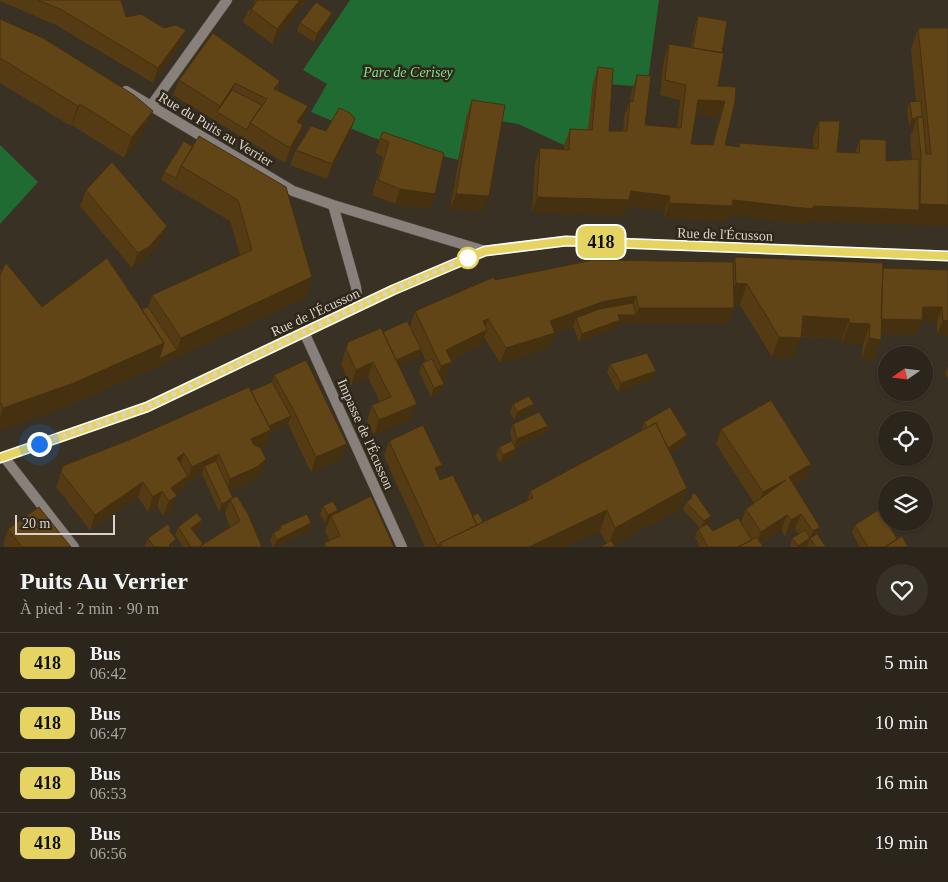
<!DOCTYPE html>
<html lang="fr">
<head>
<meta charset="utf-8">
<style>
	:root { --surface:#2b251b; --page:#373128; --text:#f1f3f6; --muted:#a6a5a3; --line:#47423a }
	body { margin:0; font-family:"Times New Roman",serif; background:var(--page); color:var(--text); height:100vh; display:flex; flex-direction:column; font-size:19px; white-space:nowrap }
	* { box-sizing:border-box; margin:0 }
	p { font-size:16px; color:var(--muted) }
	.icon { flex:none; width:28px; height:28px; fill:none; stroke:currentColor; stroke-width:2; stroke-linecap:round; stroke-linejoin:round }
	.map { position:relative; height:547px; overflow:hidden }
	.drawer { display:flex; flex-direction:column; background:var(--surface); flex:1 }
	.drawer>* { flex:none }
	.badge { padding:0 10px; border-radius:8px; font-size:18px; line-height:32px }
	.needle { width:32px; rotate:256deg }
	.tools { position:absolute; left:878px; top:346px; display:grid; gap:10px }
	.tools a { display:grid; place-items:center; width:55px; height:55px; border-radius:50%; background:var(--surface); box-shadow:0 1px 4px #0004,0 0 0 1px var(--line); font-size:25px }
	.scale { position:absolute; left:15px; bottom:12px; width:100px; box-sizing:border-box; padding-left:5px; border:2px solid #d9d3cb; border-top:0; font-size:14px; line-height:18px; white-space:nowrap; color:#d9d3cb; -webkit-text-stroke:4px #2f271a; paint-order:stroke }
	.you { position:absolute; width:25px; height:25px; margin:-12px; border:4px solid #fff; border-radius:50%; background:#1a73e8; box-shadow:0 0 0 8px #1a73e833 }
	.map>.badge { position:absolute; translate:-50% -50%; box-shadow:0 0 0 2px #fff }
	.round { display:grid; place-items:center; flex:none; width:52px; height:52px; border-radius:26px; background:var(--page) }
	.headline { display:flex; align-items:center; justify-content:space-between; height:85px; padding:0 20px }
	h1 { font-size:24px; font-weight:600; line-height:38px }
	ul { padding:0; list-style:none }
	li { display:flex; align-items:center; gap:15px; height:60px; padding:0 20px; border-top:1px solid var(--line) }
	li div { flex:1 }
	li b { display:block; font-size:19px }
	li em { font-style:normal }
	li .badge { min-width:55px; font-weight:700; text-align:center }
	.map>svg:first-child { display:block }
	.green { fill:#206b31 }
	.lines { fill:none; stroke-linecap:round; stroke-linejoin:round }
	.minor-casing { stroke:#564e42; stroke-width:11 }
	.tertiary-casing { stroke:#564e42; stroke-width:11 }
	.minor { stroke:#87807b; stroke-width:10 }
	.tertiary { stroke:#87807b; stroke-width:10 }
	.wall { fill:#543b13; fill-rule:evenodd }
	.shaded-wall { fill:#45300f }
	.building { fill:#624516; stroke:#45300f; fill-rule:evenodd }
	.line-casing { stroke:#fff; stroke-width:11 }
	.line { stroke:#e5d461; stroke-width:8 }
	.walk { stroke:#d9d3cb; stroke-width:5; stroke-dasharray:0 9 }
	.stop-dot { fill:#fff; stroke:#e5d461; stroke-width:2.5 }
	.labels { text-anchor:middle; stroke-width:5; stroke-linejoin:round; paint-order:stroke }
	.park-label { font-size:14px; font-style:italic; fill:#7de28d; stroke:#2f271a }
	.street-label { font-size:14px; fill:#d9d3cb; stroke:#2f271a }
</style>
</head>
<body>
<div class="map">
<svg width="948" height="547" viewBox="0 0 948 547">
	<rect width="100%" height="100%" fill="#393124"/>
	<path class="green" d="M350,0H659L647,87L593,83L587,145H564L518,124L467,115L458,160L374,138L311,112L327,84L303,70Z
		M0,145L38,182L0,224Z"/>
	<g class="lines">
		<defs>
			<path id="minor" d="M126,91L293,191L333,205L485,251
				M151,106L227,0
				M333,205L356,287L358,306
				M304,332L402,547
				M4,457L74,547"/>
			<path id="tertiary" d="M0,458L147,407L393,290L485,251L566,241L948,256"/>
		</defs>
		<use href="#minor" class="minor-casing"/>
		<use href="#tertiary" class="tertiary-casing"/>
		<use href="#minor" class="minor"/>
		<use href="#tertiary" class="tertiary"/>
	</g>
	<path class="wall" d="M0,0H121L126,17L164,28L186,30L180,45L153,83L56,25L0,1Z
		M255,0H306L272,44L243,22L246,14L253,5Z
		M332,13L329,21L314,42L297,31L300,23Z
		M698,16L718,86L736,87L725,145L738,147L740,143L813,149V136L819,121L837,152L855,153L860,139L886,161L912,160L910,137L914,127H909L907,110L910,102H916L911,49L918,28L948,226L808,221L805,224L729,215L727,221L664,218L665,211L627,206L624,216L532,212L535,163L540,148L564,149V145L570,129L588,130L593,83L598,67L609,131H623L624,116L630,101L632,90L637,75L645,125L677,128L680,100L660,95L664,59L669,44L691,48L695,24ZM695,115L720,116L712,145L691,144Z
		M0,19L145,131L124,158L72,125L71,126L0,83Z
		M179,80L280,81L277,90L308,106L301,124L303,125L298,140L285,163L173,95Z
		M472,100L483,211L450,209L467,115Z
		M355,119L349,134L327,179L290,165L296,150L326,131Z
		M383,132L435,194L430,209L395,204L372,195L383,157L375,153Z
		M184,141L312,277L305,298L156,367L66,407L0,430V269L42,307L142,309L148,307L152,295L240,255L230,221L161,180L164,172Z
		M86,190L162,241L144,261L132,268L80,206Z
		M735,257L883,268L948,270V336L937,335V322H921L916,335L881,334V340L873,360L861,359L863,344L842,343V339L801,337L794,358L772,357L740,305L734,304V308L729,323H618L617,328L579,342L573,326L555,333L549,348L500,363L484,337L481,345L451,360L452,362L447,377L441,379L444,384L441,392L431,397L419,372L422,363L426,362L421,350L418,358L399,366L411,419L374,435L367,421L372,405L380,402L368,377L351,386L341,364L348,342L383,332L410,326L415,311L495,280L733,262Z
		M610,364L653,379L618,392L607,372Z
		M948,366V379L945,374Z
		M274,375L341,459L311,472L288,424L271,432L266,445L261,447L266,459L261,474L251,482L230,492L233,498L262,547H183L175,535L178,527L202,520L199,528L194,532L203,544L230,527L225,514L227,508L219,512L202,474L186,482V481L182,491L176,495L171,511L163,516L157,506L148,512L138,497L90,530L56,487L63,466L251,391L272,382Z
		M513,404L531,412L514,420L510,412Z
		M644,422L687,435L684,443L670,453L687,488L680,509L614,545L615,547H601L606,543L600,531L565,547H425L384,456L389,441L442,465L438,475L440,480L472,516L483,522L527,501L530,491L641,431Z
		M513,424L548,426L545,434L515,447L513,457L500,463L496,455L499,447L512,441L510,432Z
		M721,429L811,464L806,479L794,486L820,527L817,534L826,547H808L807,546L806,547H790L792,538L799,534L795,529L785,536L781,530L761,544L763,547H700L695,537L698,529L700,528L683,510L686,502L690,499L691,495L708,524H707L713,531L741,522L746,509L754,503L716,444Z
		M323,506L338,510L337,513L394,547H323L324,543L330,541L325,531L329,521L325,523L320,514Z
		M886,522H899L890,528L897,539L908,547H860L852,533L855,525Z
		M311,523L308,531L276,547H273L270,541L273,533L278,530L280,526Z
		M8,529L71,547H5L3,544Z
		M171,529L170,532L173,547H146L145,546L148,538Z"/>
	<path class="shaded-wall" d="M300,0H306L272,44L277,29Z
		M332,13L329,21L314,42L317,34Z
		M186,30L180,45L153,83L158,68Z
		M280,81L274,96V89Z
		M235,83L229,98L217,112L220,106Z
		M698,100L725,101L720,116L692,115Z
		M80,104L72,125L71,126L78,106Z
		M308,106L302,121L292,137L297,122Z
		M153,111L145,131L124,158L132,137Z
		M916,118L914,127H909L912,119Z
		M355,119L349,134L327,179L332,164Z
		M303,125L298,140L285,163L290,148Z
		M400,189L435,194L430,209L395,204Z
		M631,191L670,196L665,211L627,206L624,216L532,212L537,197Z
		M456,194L489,196L483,211L450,209Z
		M733,200L814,206L919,210L920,204L948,205V226L808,221L805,224L729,215L727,221L664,218L669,203Z
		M167,226L162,241L144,261L132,268L138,253Z
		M312,277L305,298L156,367L159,359L177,350L181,338Z
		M736,283L747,284L740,305L728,304Z
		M636,296L630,311L576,318L573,326L549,335L555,333L549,348L500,363L506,348L550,321L602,302Z
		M923,307H942L937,322H921L916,335L875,334L880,319Z
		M639,308H734L729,323H618L617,328L579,342L582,334L618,315H636Z
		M803,316L849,319L842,339L795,336Z
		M488,319L483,332L487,330L481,345L441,365L446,350L483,321Z
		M943,320L948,321V336L937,335Z
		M849,323L870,324L863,344L842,343Z
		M779,337L801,338L794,358L772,357Z
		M869,338L881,340L873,360L861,359Z
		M164,343L156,367L66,407L0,430V417L3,408Z
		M421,349L418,358L389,371L392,363Z
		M373,362L368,377L351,386L356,370Z
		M452,362L447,377L436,382L441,366Z
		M656,371L653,379L618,392L621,383Z
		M444,384L441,392L431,397L434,388Z
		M417,404L411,419L374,435L379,420Z
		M534,404L531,412L514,420L517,412Z
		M291,416L288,424L271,432L266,445L246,454L251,439L265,428Z
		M548,426L545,434L514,447L517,439Z
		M687,435L684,443L657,461L660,453Z
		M347,444L341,459L311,472L316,457Z
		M516,449L513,457L500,463L503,455Z
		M184,453L179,469L177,458Z
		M219,454L213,469L204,466L202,474L186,482L192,467Z
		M266,459L261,474L251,482L225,494L230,479Z
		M811,464L806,479L783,492L789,477Z
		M442,465L436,480L435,468Z
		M188,476L182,491L168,501L171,488Z
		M786,480L757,507L763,492Z
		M143,482L138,497L90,530L95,515Z
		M687,488L680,509L610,547H608L615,528Z
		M162,491L157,506L148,512L153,497Z
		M177,496L171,511L163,516L169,501Z
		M230,500L227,508L219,512L222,504Z
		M338,510L335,518L331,516L329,521L325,523L328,515Z
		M607,510L600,531L565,547H529Z
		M801,514L795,529L785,536L791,520Z
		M787,515L781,530L755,547L761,532Z
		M711,516L708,524L701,529L704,521Z
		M202,520L199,528L188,536L191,528Z
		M888,522H899L885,531Z
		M311,523L308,531L276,547H274L277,540Z
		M820,527L814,542L810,538L807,546L806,547H797L810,538L813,531Z
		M176,539L173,547H168L169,545Z"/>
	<path class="building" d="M38,0H121L126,17L141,14L164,28L176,25L186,30L158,68L62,10Z
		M258,0H300L277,29L251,9Z
		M316,2L332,13L317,34L300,23Z
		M253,5H254L251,9L249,16L246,14Z
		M698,16L727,21L722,53L693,48Z
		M0,19L43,38L134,95L153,111L132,137L80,104L78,106L0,58Z
		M918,28H948V205L920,204L921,154L917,117H923L926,154H931Z
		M213,33L280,81L274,89L308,106L297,122L303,125L290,148L250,123L267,99L235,83L220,106L179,80Z
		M669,44L724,53L718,86L736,87L735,102L725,145L739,147L740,143L818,149L819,121H840L837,152L859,153L860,139L886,140V161L919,159V210L814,206L811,209L733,200L732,206L669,203L670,196L631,191L629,200L537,197L540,148L569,150L570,129L592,130L598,67L613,69L609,131H627L630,101L633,102L637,75L651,76L645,125L681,128L686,85L665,80ZM698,100L725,101L713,145L691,144Z
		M232,90L262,105L250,123L247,130L217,112Z
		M472,100L505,105L489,196L456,194Z
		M921,101L922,117H917L916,118L912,119L910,102Z
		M339,108L350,113L355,119L332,164L296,150L311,126L326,131Z
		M383,132L444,153L435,194L400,189L378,180L389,142L380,138Z
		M199,136L286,187L312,277L181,338L152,295L252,250L238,200L181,166Z
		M184,141L193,147L181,166L176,178L164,172Z
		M112,162L167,226L150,246L138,253L86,190Z
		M735,257L883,263L881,340L869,338L870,324L849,323V319L803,316L801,338L779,337L747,284L736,283Z
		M107,258L164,343L74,383L3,408L1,403H0V274L6,263L42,307Z
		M593,260L733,262L734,308H639L636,296L618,299L602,302L550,321L555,333L506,348L488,319L483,321L487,330L446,350L452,362L441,366L415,311L494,277L495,280Z
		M883,268L948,270V321L943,320L942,307H923L922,320L881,319Z
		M633,303L636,315H618L620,320L582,334L576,318L599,309Z
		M148,307L177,350L159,359L164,343L142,309Z
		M407,321L421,349L396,360L383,332Z
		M381,328L417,404L379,420L372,405L391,397L373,362L356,370L346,349L348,342Z
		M647,353L656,371L621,383L610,364Z
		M432,359L444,384L434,388L422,363Z
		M306,360L347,444L316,457L293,409L274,375Z
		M272,382L291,416L269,426L251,391Z
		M249,387L271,430L251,439L254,445L260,447L266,459L257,467L230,479L219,454L192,467L184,453L177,458L188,476L171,488L177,496L169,501L162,491L153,497L143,482L95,515L61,472L63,466L129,440Z
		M529,396L534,404L517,412L513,404Z
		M771,400L811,464L789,477L820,527L813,531L801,514L791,520L787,515L761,532L746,509L786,480L763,492L721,429Z
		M670,407L687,435L668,448L656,423L647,428L644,422Z
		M539,412L548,426L517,439L513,424Z
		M656,423L687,488L615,528L607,510L529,547H442L440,543L533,498L530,491Z
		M423,425L442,465L435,468L440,480L453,475L477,525L440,543L439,547H438L389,441Z
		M512,441L516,449L503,455L499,447Z
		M216,461L233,498L222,504L204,466Z
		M695,493L711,516L704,521L686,502L692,498L691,495Z
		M237,496L248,514L262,547H199L240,521L230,499Z
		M371,496L394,547H326L324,543L340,536L331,516Z
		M333,501L338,510L328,515L323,506Z
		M886,505V522H888V523L897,539L885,547H868L855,525Z
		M39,507L71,547H22L8,529Z
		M197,513L202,520L191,528L203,544L199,547H191L178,527Z
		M478,513L483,522L477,525L472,516Z
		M307,514L311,523L277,540L273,533L281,529L280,526Z
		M738,518L752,540L738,547H708L698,529L707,524L713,531Z
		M168,524L171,529L169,530L176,539L169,545L171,547H154L148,538Z
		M805,530L810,538L798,546L792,538Z
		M817,534L826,547H816L810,538Z
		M902,536L908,547H885Z
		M757,537L763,547H738Z
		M611,540L615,547H602V546Z"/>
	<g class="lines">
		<defs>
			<path id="line" d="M0,458L147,407L393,290L485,251L566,241L948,256"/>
		</defs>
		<use href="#line" class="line-casing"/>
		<use href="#line" class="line"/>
		<path class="walk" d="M39,444L147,407L393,290L468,258"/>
	</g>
	<circle class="stop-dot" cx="468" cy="258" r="10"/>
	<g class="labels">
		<g class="park-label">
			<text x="408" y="77">Parc de Cerisey</text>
		</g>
		<g class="street-label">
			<text transform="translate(216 129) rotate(31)" y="5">Rue du Puits au Verrier</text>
			<text transform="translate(725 234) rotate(2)" y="5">Rue de l'Écusson</text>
			<text transform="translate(315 312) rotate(-25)" y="5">Rue de l'Écusson</text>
			<text transform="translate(366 434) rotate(66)" y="5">Impasse de l'Écusson</text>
		</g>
	</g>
</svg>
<div class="tools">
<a><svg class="needle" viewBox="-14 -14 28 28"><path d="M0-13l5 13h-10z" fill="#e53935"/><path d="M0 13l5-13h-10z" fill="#a6a5a3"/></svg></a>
<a><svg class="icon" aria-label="locate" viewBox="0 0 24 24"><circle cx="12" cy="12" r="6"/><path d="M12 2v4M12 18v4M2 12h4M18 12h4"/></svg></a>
<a><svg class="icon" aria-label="layers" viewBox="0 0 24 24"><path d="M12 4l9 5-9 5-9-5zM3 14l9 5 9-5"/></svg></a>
</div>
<div class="scale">20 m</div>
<div class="you" style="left:39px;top:444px"></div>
<b class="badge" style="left:601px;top:242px;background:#e5d461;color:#111">418</b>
</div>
<section class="drawer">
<div class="headline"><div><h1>Puits Au Verrier</h1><p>À pied · 2 min · 90 m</p></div><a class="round"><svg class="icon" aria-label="heart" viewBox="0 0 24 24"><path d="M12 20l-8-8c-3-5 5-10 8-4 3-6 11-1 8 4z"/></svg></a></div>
<ul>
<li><span class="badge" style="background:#e5d461;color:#111">418</span><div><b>Bus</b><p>06:42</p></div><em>5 min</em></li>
<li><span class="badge" style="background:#e5d461;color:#111">418</span><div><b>Bus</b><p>06:47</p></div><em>10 min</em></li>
<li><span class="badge" style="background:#e5d461;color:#111">418</span><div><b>Bus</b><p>06:53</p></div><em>16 min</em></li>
<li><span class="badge" style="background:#e5d461;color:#111">418</span><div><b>Bus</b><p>06:56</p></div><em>19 min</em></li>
</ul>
</section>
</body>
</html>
